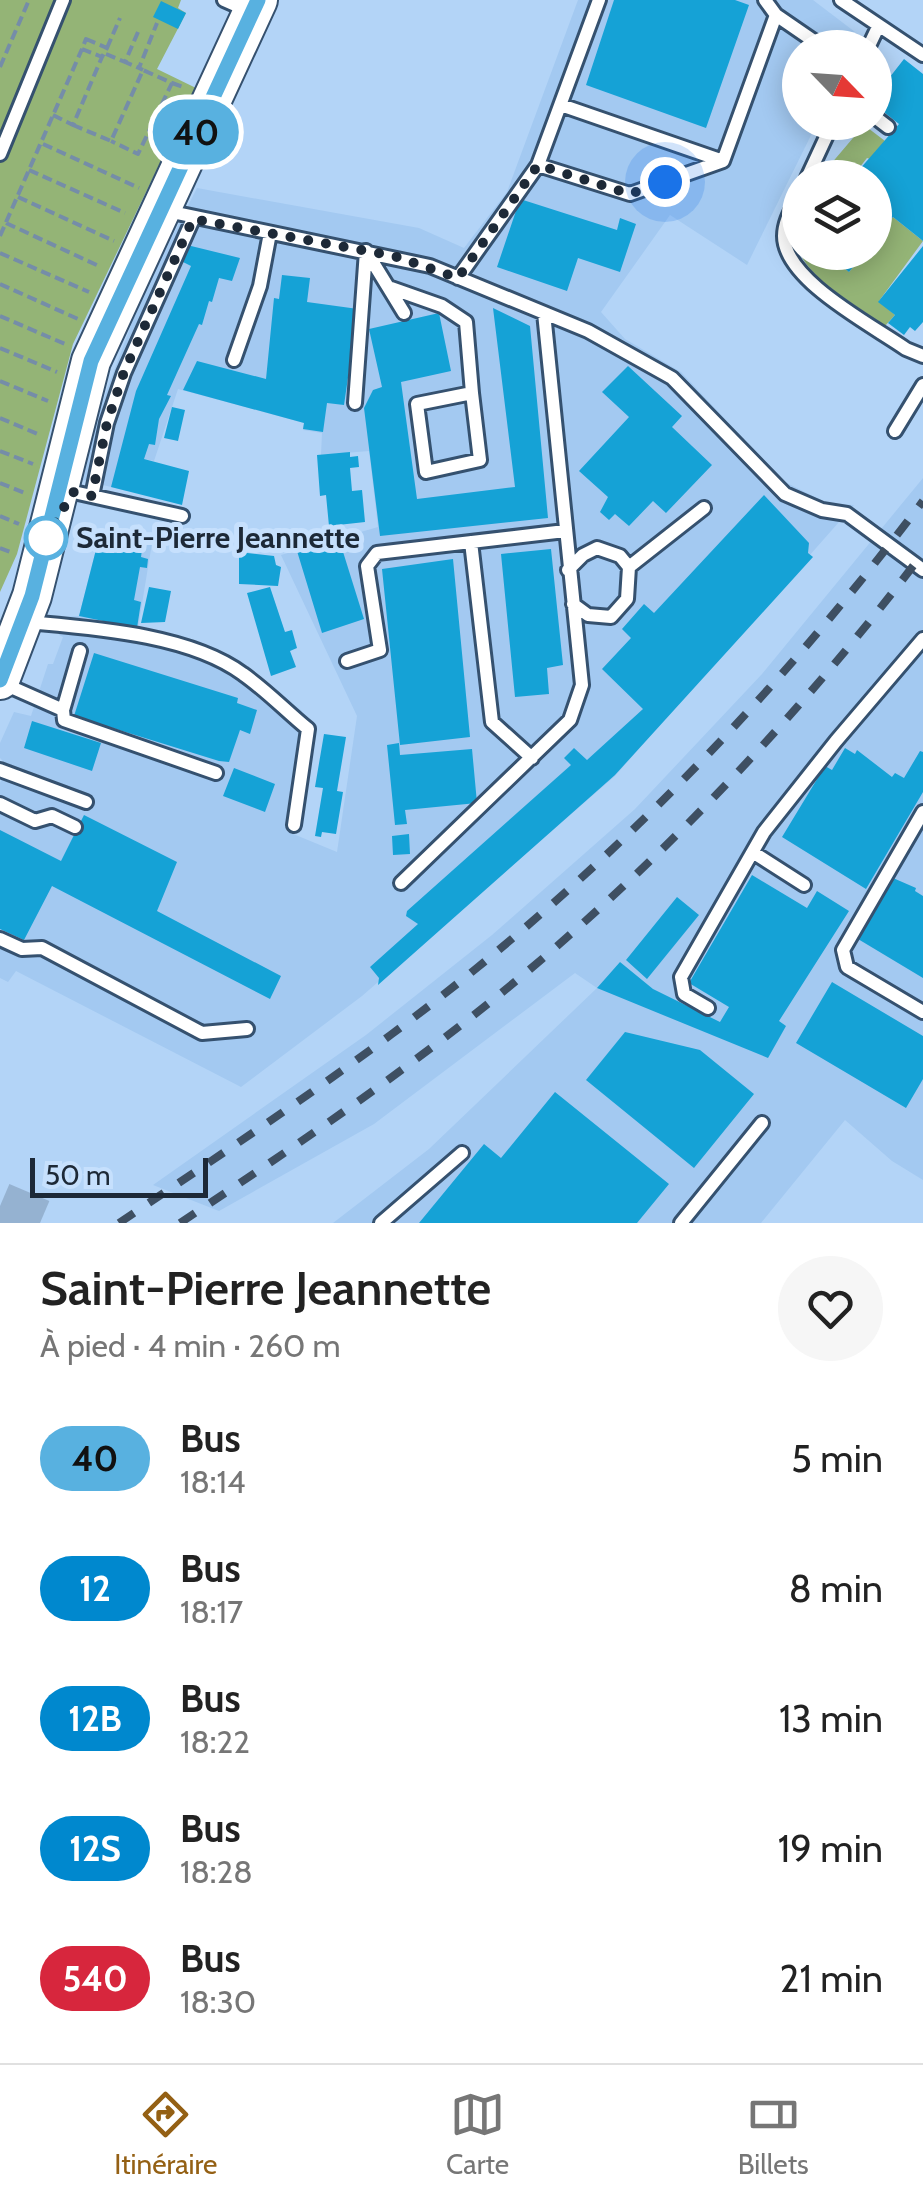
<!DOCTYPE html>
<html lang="fr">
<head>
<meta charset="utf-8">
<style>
	:root { --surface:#fff; --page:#f6f6f6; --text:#222; --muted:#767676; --line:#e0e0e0; --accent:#946014 }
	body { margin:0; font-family:Cabin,sans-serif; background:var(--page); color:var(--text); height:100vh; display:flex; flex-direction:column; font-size:38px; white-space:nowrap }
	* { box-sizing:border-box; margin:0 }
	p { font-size:32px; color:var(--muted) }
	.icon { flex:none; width:55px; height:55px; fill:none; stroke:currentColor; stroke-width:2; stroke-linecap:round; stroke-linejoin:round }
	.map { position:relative; height:1223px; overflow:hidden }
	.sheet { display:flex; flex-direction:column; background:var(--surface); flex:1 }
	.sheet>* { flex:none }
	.badge { padding:0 20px; border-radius:32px; font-size:35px; line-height:65px }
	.needle { width:65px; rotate:115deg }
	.fabs { position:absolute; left:782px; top:30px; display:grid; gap:20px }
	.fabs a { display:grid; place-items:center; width:110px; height:110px; border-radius:50%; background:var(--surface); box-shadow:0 5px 25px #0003; font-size:50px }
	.scale { position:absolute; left:30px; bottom:25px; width:178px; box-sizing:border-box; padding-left:10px; border:5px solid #1d2937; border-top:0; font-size:28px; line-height:35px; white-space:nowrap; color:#1d2937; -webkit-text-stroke:8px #c6e0fd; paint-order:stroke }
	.you { position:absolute; width:50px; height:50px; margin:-25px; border:8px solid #fff; border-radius:50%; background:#1a73e8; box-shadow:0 0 0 15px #1a73e833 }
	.map>.badge { position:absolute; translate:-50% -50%; box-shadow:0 0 0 5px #fff }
	.round { display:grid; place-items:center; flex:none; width:105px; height:105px; border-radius:52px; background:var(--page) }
	.overview { display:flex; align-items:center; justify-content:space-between; height:170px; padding:0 40px }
	h1 { font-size:48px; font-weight:600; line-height:75px }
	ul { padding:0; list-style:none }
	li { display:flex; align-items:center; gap:30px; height:130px; padding:0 40px }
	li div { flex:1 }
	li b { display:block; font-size:38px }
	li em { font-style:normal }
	li .badge { min-width:110px; font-weight:700; text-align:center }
	.tab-bar { display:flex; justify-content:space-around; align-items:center; height:140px; border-top:2px solid var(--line); background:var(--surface); font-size:28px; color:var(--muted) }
	.tab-bar a { display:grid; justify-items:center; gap:5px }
	.tab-bar .active { color:var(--accent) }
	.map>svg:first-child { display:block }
	.built { fill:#a3c9f1 }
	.green { fill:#94b476 }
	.building { fill:#15a2d6 }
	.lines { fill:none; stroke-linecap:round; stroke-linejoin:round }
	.motorway-tunnel { stroke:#95b2d1; stroke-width:48; stroke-dasharray:48 24; stroke-linecap:butt }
	.service-casing { stroke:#35516f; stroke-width:18 }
	.secondary-casing { stroke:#35516f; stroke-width:42 }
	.path { stroke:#758da8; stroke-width:4; stroke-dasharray:10 5; stroke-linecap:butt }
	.service { stroke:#fff; stroke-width:12 }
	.secondary { stroke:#fff; stroke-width:38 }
	.rail { stroke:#3e4f62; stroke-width:8; stroke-dasharray:18 18; stroke-linecap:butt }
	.line-casing { stroke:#fff; stroke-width:22 }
	.line { stroke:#58b1e0; stroke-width:15 }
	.walk { stroke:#1d2937; stroke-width:10; stroke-dasharray:0 18 }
	.stop-dot { fill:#fff; stroke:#58b1e0; stroke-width:5 }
	.labels { text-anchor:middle; stroke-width:10; stroke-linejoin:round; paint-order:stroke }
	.stop-label { font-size:30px; font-weight:bold; fill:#1d2937; stroke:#c6e0fd; text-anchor:start }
</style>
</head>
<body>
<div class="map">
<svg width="923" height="1223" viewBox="0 0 923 1223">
	<rect width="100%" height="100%" fill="#b3d4f7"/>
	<path class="built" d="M578,0H813L859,35L853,47L800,48V122L817,123L747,265L670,215L601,312L625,339L681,372L783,481L829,504L854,505L615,776L362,996L241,1087L16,971L8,982L0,978V783L7,765L0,758V743L14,712L31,716L48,664H53L63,637L59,635L65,617L79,616L100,534L152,543L138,628L198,642L242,665L302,711L286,831L337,852L357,716L281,555L378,527L369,451L321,455L322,433L303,430L304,423L178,389L154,461L135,457L127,491L83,480L96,419L142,296L197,188L419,228L464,248L507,192Z
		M923,478V1180L892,1161L845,1120L761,1223H333L429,1149L597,988L575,973L374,1124L219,1211L153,1185L366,1035L492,935L635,809L762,674Z"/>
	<path class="green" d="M0,0H181L178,8L186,13L157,69L196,88L73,344L17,554L0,592Z
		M864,125L885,141L870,159L867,158L852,177L819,178Z
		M800,211V252L825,253L849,272L865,253L875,252V240L893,217L923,241L879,301L895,315L885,326C849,299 774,264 800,211Z"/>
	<path class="building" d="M614,0H735L749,5L706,128L586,85Z
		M161,1L186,13L178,29L153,17Z
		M904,59L923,74V241L893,217L875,240V178H852L899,124L875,105V96Z
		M520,199L617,230L620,218L636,224L620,272L578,258L567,291L497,267Z
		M187,245L240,258L232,281L219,278L212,302L209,301L202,325L199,324L167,395L171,396L159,419L155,445L149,444L144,459L189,471L182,505L111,487L136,391L191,266L181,261Z
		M923,246V322L915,331L910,327L904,335L888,323L895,315L878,302Z
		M825,252H865L849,272Z
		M282,275L310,278L307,302L358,309L344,405L327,403L323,432L303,429L304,423L183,390L197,361L266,379L274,298L279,299Z
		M493,308L530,326L548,518L380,536L364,408L373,390L382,387L369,329L439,313L451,371L401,382L417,499L515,487Z
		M628,366L682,416L672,427L712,465L666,513L653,501L629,526L615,514L609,520L600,512L608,497L579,471L629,417L602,392Z
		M172,407L185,410L178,441L164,438Z
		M350,452V457L358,456L359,467L350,468L352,491L362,490L365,522L329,526L326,495L320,496L317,455Z
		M764,495L809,543L808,553L813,557L615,775L378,985L379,978L370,967L418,924L406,916L407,911L571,765L564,758L574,748L587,760L643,709L602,669L631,638L622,629L644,604L654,613Z
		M100,534L143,542L141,557L148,559L147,568L140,567L134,600L141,602L137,628L79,616Z
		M339,539L364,619L322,633L297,551Z
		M551,549L563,665L547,668L549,694L515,697L501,554Z
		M239,552L274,556L276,565L281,567L278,586L239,584Z
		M453,559L470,737L400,745L382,569Z
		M149,587L171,591L165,622L141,623Z
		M270,587L285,632L292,630L297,648L290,651L296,667L271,676L247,593Z
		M94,653L238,698L237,703L257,710L250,734L240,730L229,762L219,761L74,716Z
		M32,721L101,743L92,771L24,748Z
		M324,734L346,737L337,791L343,792L336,834L322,832L321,837L315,836L323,788L315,787Z
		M399,743L400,755L472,749L477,803L405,810L407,824L395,825L387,745Z
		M845,748L855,754L857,750L892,777L895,773L904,778L920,751L923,752V792L866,889L782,837L825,766L832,770Z
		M234,768L275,784L265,812L223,796Z
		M84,815L177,862L157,911L281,976L270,999L52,886L24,940L0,929V830L61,861Z
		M409,834L410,854L393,855L392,836Z
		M752,875L807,908L817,891L849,911L779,1021L786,1026L768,1058L597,988L620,962L653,989L720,1022L729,1007L689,983Z
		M893,878L916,888L915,891L923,896V978L858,939Z
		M677,897L699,915L647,979L626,960Z
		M832,982L923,1036V1079L906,1108L796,1043Z
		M625,1032L700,1050L754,1094L694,1168L586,1080Z
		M555,1092L669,1184L637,1223H419L484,1144L501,1158Z"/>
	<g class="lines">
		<path class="motorway-tunnel" d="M0,1206L40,1223"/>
		<defs>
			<path id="service" d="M224,0L249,11
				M765,0L776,15L824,48
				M841,0L923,55
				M868,48L878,27
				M561,105L723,161
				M875,117L888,127
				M0,154L63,0
				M538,165L599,0
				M807,178L833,122
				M800,192C794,206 784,220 784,236C784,280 872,325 906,349L923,356
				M167,211L430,266L588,331L672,378L785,494L822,510L847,514L923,570
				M366,251L404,313
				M458,278L538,165L630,194L723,161L776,15
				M391,288L442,306L466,322L472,393L417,404L426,472L480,460L472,393
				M234,360L260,286L270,233
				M355,403L366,251
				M895,431L923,385
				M60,489L182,516
				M92,496L107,423L124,373L193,219
				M471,542L492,722L532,758
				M629,567L704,508
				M568,570L583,555L597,548L620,556L629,567L627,599L611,617L588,615L573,604
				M27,622C92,628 189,634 243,674C266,690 286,711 308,729L294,825
				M347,661L380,650L367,566L377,553L565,531
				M2,683L63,710L64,720L216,773
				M63,710L80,651
				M0,770L86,802
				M0,804L35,821L52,816L75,827
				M923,812L843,950L847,967L923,1012
				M754,853L804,885
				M401,883L570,720L582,685L544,313
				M0,939L22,949L42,948L202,1033L247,1029
				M708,1008L684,994L681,977L764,832L836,741L923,639
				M381,1223L462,1153
				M681,1223L762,1123"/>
			<path id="secondary" d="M0,680L32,596L91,361L258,0"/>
		</defs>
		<use href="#service" class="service-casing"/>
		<use href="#secondary" class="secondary-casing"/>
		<path class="path" d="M138,32L125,62L139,68
			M86,39L107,48L102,57L82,49Z
			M107,48L120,18
			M106,54L125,62
			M0,67L29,0
			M143,70L139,68L157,23
			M172,83L183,87
			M53,115L73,125L102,57
			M73,125L111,141L143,70L172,83L138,154L111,141
			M43,144L139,188
			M29,170L125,213
			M18,197L114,241
			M6,223L101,267
			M0,236L82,49
			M0,253L89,292
			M0,284L78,319
			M0,316L65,344
			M0,348L57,372
			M0,381L48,401
			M0,418L40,435
			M0,451L33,464
			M0,483L25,493
			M0,516L19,524
			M0,548L13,553"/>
		<use href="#service" class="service"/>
		<use href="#secondary" class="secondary"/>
		<path class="rail" d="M119,1223C241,1141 364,1060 478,967C646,830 793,673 923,501
			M180,1223C287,1152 393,1080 494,999C652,871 800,716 923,553"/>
	</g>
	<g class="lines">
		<defs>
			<path id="line" d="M0,680L32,596L91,361L258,0"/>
		</defs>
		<use href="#line" class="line-casing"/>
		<use href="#line" class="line"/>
		<path class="walk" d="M46,538L73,492L92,496L107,423L124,372L193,219L394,256L458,278L538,165L630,194L665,182"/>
	</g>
	<circle class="stop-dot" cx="46" cy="538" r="20"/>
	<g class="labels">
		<g class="stop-label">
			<text x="76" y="548">Saint-Pierre Jeannette</text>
		</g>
	</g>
</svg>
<div class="fabs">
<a><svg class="needle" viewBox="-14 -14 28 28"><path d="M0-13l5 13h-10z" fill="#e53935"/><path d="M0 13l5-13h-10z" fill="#767676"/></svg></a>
<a><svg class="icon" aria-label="layers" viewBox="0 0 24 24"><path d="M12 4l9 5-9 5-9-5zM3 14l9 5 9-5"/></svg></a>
</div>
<div class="scale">50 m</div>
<div class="you" style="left:665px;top:182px"></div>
<b class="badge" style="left:196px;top:132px;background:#58b1e0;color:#111">40</b>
</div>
<section class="sheet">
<div class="overview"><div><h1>Saint-Pierre Jeannette</h1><p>À pied · 4 min · 260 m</p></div><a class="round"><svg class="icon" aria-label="heart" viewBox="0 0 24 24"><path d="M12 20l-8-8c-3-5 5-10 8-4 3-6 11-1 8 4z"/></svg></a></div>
<ul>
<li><span class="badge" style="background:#58b1e0;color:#111">40</span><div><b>Bus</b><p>18:14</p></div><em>5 min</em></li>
<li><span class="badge" style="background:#0088ce;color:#fff">12</span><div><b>Bus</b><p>18:17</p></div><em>8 min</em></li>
<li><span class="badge" style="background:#0088ce;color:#fff">12B</span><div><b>Bus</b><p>18:22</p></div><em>13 min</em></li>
<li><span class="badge" style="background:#0088ce;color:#fff">12S</span><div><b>Bus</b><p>18:28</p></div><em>19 min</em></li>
<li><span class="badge" style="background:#d7263d;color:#fff">540</span><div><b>Bus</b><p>18:30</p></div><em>21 min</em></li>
</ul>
</section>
<nav class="tab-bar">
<a class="active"><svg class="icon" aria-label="directions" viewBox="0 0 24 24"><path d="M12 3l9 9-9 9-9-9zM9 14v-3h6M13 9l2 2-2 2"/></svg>Itinéraire</a>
<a><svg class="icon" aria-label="map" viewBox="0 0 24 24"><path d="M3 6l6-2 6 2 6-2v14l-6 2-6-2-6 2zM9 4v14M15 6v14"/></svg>Carte</a>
<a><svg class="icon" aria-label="tickets" viewBox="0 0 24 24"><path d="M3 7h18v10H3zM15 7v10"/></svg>Billets</a>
</nav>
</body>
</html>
